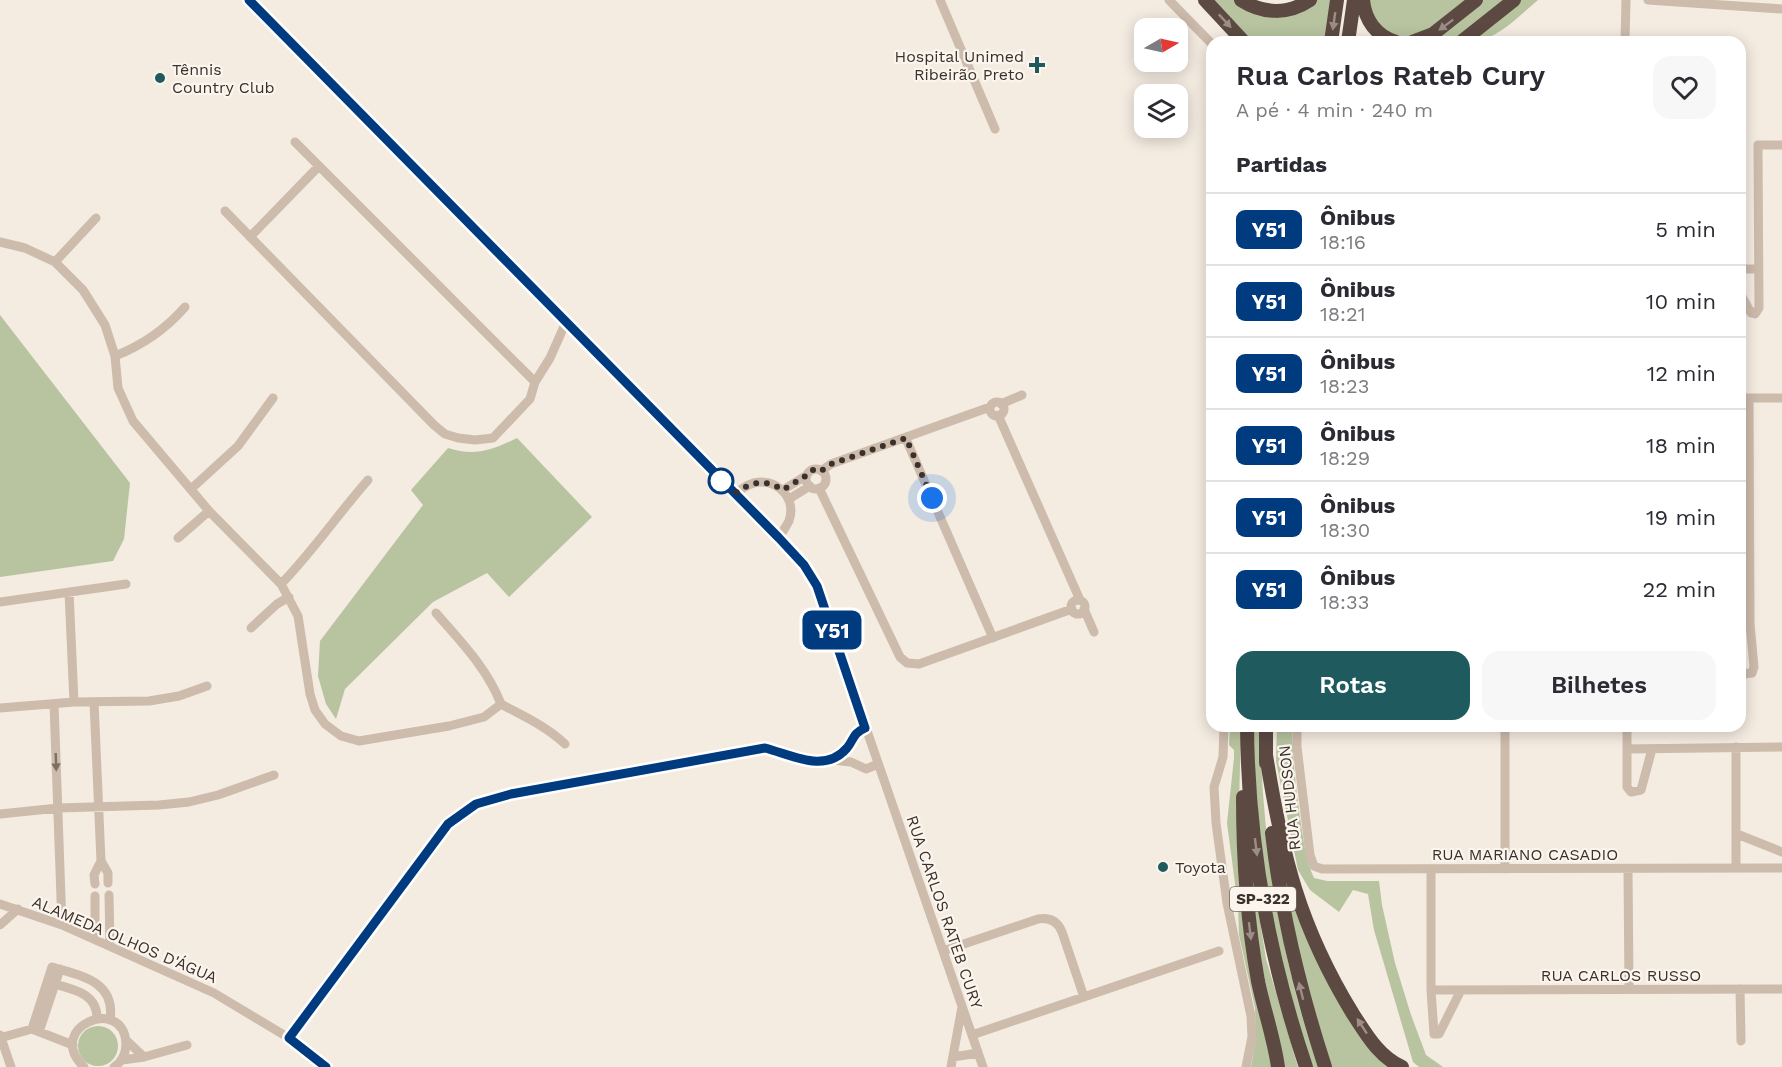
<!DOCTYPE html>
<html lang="pt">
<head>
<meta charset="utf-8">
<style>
	:root { --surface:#fff; --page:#f7f7f7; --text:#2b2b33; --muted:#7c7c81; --line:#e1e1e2; --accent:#1f5a5e }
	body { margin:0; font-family:"Work Sans",sans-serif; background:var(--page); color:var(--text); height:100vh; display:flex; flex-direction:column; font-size:22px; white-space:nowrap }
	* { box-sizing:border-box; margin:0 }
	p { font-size:20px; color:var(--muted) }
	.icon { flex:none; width:33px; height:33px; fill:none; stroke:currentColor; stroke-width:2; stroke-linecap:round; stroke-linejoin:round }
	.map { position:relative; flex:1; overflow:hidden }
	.details { position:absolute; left:1206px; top:36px; width:540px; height:696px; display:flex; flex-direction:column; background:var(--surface); border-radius:18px; box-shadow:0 3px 15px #0003 }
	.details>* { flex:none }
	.badge { padding:0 12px; border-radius:9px; font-size:21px; line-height:39px }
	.needle { width:39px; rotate:81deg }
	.fabs { position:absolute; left:1134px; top:18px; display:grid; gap:12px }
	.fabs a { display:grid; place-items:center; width:54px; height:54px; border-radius:12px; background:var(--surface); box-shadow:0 3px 15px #0003; font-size:30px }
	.you { position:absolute; width:30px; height:30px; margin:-15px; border:4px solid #fff; border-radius:50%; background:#1a73e8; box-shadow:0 0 0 9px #1a73e833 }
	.map>.badge { position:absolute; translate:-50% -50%; box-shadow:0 0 0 3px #fff }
	h2 { padding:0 30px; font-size:22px; line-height:54px }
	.round { display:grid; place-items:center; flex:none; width:63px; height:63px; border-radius:18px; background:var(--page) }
	.headline { display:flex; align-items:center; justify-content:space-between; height:102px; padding:0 30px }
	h1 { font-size:28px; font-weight:600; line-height:45px }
	.action { display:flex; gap:12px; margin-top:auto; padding:12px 30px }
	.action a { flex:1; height:69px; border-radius:18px; background:var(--accent); color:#fff; font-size:24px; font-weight:600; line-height:69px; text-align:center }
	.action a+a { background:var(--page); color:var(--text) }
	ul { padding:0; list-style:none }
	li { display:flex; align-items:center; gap:18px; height:72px; padding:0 30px; border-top:2px solid var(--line) }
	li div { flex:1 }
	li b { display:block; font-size:22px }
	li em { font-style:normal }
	li .badge { min-width:66px; font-weight:700; text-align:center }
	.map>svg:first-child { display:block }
	.green { fill:#b8c4a0 }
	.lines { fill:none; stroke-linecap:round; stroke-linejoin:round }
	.minor { stroke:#cdbbac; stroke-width:9 }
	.highway { stroke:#5c4a42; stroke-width:14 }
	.oneway { fill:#9c8e87 }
	.oneway2 { fill:#7d6f65 }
	.line-casing { stroke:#fff; stroke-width:14 }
	.line { stroke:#003b80; stroke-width:9 }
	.walk { stroke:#3b302b; stroke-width:6; stroke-dasharray:0 10.8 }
	.poi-dot { fill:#1f5a5e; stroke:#fbf5ee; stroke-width:2 }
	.stop-dot { fill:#fff; stroke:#003b80; stroke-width:3 }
	.labels { text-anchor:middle; stroke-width:4.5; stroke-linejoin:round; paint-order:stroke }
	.shield { fill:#fbf5ee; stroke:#756b66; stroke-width:1.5 }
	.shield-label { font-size:15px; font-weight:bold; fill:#3b302b }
	.poi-label { font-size:16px; fill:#3b302b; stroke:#fbf5ee; text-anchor:start }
	.street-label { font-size:16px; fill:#3b302b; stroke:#fbf5ee }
</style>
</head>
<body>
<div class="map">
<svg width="1782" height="1067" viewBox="0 0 1782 1067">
	<rect width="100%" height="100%" fill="#f4ebe1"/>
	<path class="green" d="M1213,0H1235L1242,7L1314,4L1317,0H1332L1326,42H1252Z
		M1365,0H1467C1440,22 1419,50 1382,32Z
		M1479,0H1509L1456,42H1421Z
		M1518,0H1538C1519,16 1495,42 1469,42Z
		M0,315L130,483L124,539L113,561L0,577Z
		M517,438L592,517L509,597L487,573L433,602L345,689L336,719L326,704L318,676L320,641L423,505L411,490L448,448C475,457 492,450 517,438Z
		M1740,521H1744L1747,617L1740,618Z
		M1230,726H1241L1239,806L1274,1067H1251L1256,1038L1255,1008L1239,935L1238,906L1227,823L1234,758V750L1229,745Z
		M1251,726H1260C1262,843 1280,956 1318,1067H1311L1287,993L1262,865Z
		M1277,726H1292C1293,759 1296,791 1301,824C1304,843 1306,861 1314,878L1327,881H1379L1382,905L1395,963L1411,1015L1426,1055L1443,1067H1419L1413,1062L1374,930L1368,894L1353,890L1339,912L1310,890L1298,870L1276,761Z
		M1248,846L1266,959L1298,1067H1285L1259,954Z
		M1283,869L1298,911L1391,1067H1332C1310,1002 1294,937 1283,869Z
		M78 1046a20 20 0 1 1 40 0a20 20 0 1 1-40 0Z"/>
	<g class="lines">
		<path class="minor" d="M249,0L779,538L804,565L817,586L983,1067
			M940,0L995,129
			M1169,0L1212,44
			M1648,0L1782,9
			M1625,42L1626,0
			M295,142L535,382
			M225,211L434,425L445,434L458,438L475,440L493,438L530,399L535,382L550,358L566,322
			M250,237L319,166
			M0,242L25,248L55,262L83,290L105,325L115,356L118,388L133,421L209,511L281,584L298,616L310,694L315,710L325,724L341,736L359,741L449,726L484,717L501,704
			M55,262L96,218
			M1740,269H1758
			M1740,293L1751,313L1755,314L1759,308L1758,145H1782
			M115,356C143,345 165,330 185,307
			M1740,398H1782
			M990 409a7 7 0 1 1 14 0a7 7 0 1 1-14 0Z
			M1001,404L1022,395
			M998,415L1080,600
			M906,439L993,638
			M806 479a10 10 0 1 1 20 0a10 10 0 1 1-20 0Z
			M821,471L831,464L990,407
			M819,488L900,657L907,663L919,664L1072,609
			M191,489L238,446L273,398
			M783,490L807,475
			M734,494C742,489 750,482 760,482C781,482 796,500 789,521C786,527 782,532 779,538
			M789,499L810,486
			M178,538L209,511
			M281,584C313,551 338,514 368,480
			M69,592L74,702
			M1071 607a7 7 0 1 1 14 0a7 7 0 1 1-14 0Z
			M0,602L126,584
			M1084,609L1094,632
			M436,613C461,642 487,668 501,704C523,716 546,726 565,744
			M251,628L277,604L289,597
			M1740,665L1744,674L1752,673L1754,667L1750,624L1749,399
			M94,702L101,861L108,873V883
			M54,704L62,925
			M0,708L74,702L149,701L179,696L207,686
			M1224,726L1223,757L1214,787L1216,823L1227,903L1251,1016L1252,1037L1246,1067
			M1297,726V747L1310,855L1314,866L1322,869L1782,868
			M1627,726V787L1631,792L1641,790L1652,749
			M1627,749L1782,747
			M832,760L847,748L855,733L865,728
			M0,814L58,808L159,805L189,802L218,795L274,775
			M1737,834L1782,852
			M1736,868V747
			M1505,869V726
			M1628,869L1629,989
			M1431,870V990L1434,1034H1439L1461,990
			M95,884L94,875L101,861
			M109,895L110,945
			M95,896V939
			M0,904L62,925L214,993L289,1038L326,1067
			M0,925L18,909
			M943,951L1038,919C1050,917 1058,922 1062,932L1084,997
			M48,982C69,989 97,991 97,1018
			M1740,989L1741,1041
			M1431,990L1782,989
			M32,1029L52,967C81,976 116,981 110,1020
			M39,1032L60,969
			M0,1035L11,1067
			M972,1035L1219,951
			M0,1038L32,1029L73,1045
			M289,1038L448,823L476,804L511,794L765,748L788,754L811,763L832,760L851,762L866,769L878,764
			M126,1040L144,1057
			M953,1057L978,1053
			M122,1060L144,1057L187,1045
			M84,1067C43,1028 123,994 126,1043C126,1053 122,1062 114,1067
			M951,1067L962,1007"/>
		<path class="highway" d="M1205,0L1244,42
			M1241,0C1263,14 1288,15 1310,0
			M1363,0C1365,20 1376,36 1396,42
			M1331,42L1337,0
			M1348,42L1354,0
			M1412,42L1433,34L1476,0
			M1461,42L1514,0
			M1247,726C1248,841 1269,958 1306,1067
			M1266,726V763
			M1266,755C1282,855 1299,926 1353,1014C1366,1034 1379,1057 1402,1067
			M1243,797C1243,859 1247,921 1258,981C1264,1010 1274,1038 1278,1067
			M1272,833C1281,913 1300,990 1325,1067"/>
	</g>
	<defs><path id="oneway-solid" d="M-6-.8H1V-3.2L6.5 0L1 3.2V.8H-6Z" transform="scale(1.5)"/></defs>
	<g class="oneway">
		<use href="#oneway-solid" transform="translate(1225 21) rotate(47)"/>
		<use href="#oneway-solid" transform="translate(1334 21) rotate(98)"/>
		<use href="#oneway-solid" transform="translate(1446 25) rotate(143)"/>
		<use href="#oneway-solid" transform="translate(1256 847) rotate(83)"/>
		<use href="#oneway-solid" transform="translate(1250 931) rotate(83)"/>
		<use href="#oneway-solid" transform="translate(1301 991) rotate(-104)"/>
		<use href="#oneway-solid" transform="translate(1362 1026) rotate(-123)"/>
	</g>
	<use class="oneway2" href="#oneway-solid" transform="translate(56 762) rotate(88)"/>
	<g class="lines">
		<defs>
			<path id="line" d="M249,0L779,538L804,565L817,586L865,728C852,734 855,738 847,748C825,774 792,755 765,748L511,794L476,804L448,824L289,1038L326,1067"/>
		</defs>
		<use href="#line" class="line-casing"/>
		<use href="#line" class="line"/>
		<path class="walk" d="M721,481L734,494C751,482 764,478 783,490L807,475L810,471L816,469L821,471L831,464L906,438L932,498"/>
	</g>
	<g class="poi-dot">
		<path d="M1034 56h6v6h6v6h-6v6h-6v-6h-6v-6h6z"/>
		<circle cx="160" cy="78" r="6"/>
		<circle cx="1163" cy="867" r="6"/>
	</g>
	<circle class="stop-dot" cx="721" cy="481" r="12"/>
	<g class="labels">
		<rect class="shield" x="1230" y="887" width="66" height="24" rx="4.5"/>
		<g class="shield-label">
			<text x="1263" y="904">SP-322</text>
		</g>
		<g class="poi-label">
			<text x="1024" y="62" text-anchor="end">Hospital Unimed<tspan x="1024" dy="18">Ribeirão Preto</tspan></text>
			<text x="172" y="75">Tênnis<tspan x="172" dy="18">Country Club</tspan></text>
			<text x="1175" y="873">Toyota</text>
		</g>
		<g class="street-label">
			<text transform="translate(1289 798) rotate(-96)" y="6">RUA HUDSON</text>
			<text x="1525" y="860">RUA MARIANO CASADIO</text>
			<text transform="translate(945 912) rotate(71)" y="6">RUA CARLOS RATEB CURY</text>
			<text transform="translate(125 939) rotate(23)" y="6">ALAMEDA OLHOS D'ÁGUA</text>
			<text x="1621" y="981">RUA CARLOS RUSSO</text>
		</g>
	</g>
</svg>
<div class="fabs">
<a><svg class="needle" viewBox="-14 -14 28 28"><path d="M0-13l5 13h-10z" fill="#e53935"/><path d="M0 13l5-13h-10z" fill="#7c7c81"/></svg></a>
<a><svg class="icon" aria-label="layers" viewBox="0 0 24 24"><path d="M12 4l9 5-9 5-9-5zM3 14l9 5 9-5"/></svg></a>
</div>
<div class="you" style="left:932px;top:498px"></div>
<b class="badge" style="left:832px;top:630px;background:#003b80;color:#fff">Y51</b>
<section class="details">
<div class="headline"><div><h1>Rua Carlos Rateb Cury</h1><p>A pé · 4 min · 240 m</p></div><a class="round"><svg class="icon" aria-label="heart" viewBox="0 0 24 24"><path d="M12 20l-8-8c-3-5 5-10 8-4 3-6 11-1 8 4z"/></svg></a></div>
<h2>Partidas</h2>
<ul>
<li><span class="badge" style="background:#003b80;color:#fff">Y51</span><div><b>Ônibus</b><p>18:16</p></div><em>5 min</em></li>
<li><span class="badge" style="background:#003b80;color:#fff">Y51</span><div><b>Ônibus</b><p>18:21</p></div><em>10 min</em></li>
<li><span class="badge" style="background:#003b80;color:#fff">Y51</span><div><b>Ônibus</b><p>18:23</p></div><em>12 min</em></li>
<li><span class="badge" style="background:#003b80;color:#fff">Y51</span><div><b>Ônibus</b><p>18:29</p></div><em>18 min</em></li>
<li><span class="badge" style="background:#003b80;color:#fff">Y51</span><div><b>Ônibus</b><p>18:30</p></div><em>19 min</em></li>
<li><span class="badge" style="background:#003b80;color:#fff">Y51</span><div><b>Ônibus</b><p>18:33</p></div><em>22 min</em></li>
</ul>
<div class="action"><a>Rotas</a><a>Bilhetes</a></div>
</section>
</div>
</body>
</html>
